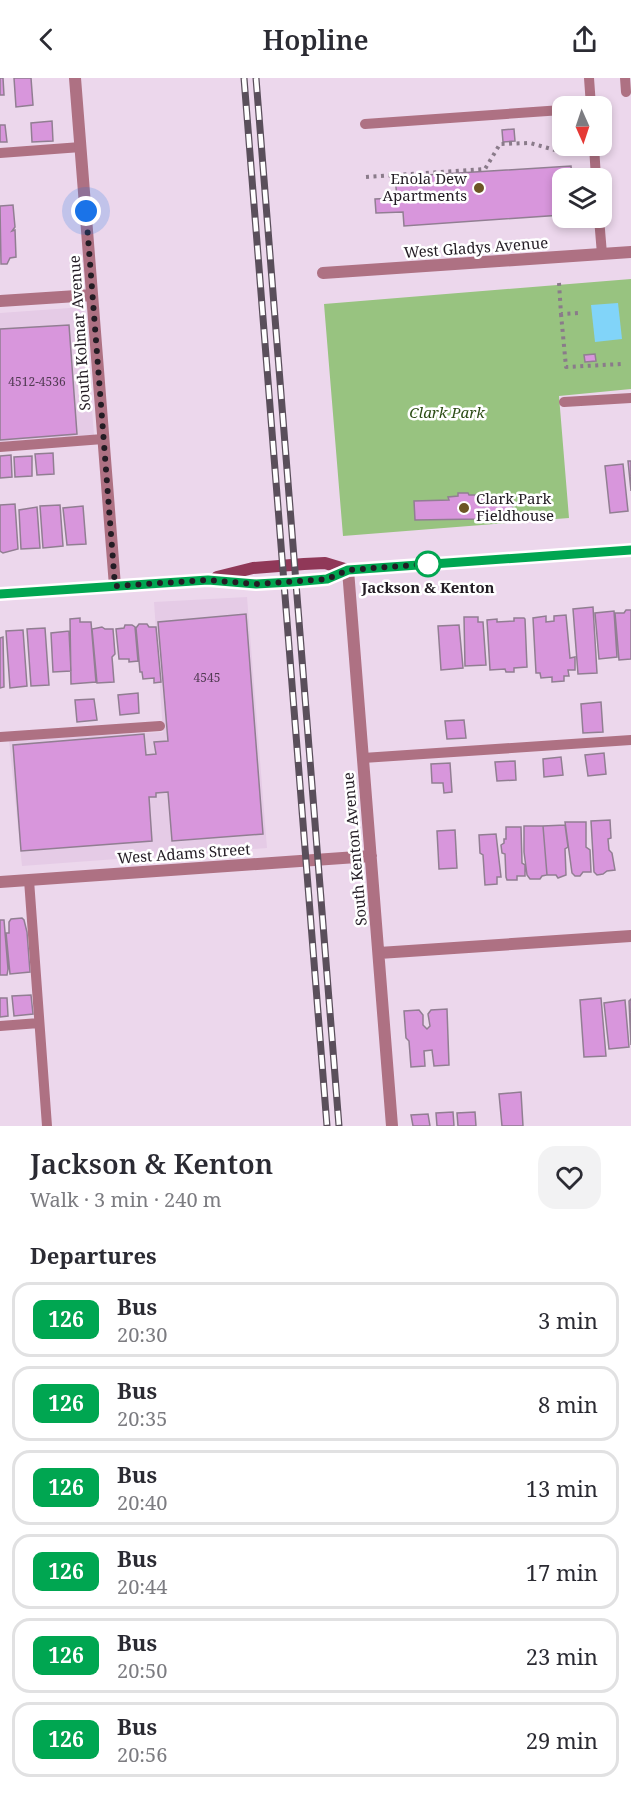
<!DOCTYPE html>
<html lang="en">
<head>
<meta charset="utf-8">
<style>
	:root { --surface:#fff; --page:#f2f2f3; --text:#2b2b33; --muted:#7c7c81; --line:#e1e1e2 }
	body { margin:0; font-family:"Noto Serif",serif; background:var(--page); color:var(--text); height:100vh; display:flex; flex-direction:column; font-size:22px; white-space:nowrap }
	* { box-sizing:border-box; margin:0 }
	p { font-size:20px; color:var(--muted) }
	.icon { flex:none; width:33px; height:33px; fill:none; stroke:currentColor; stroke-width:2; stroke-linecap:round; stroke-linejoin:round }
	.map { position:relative; height:1048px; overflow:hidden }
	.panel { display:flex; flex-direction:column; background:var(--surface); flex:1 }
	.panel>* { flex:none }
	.badge { padding:0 12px; border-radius:9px; font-size:21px; line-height:39px }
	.needle { width:39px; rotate:177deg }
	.fabs { position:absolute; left:552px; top:18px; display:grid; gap:12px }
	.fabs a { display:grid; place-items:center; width:60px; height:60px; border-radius:12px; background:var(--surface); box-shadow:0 3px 9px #0003; font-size:30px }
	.you { position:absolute; width:30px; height:30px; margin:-15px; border:4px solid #fff; border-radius:50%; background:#1a73e8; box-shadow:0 0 0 9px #1a73e833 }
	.map>.badge { position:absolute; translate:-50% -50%; box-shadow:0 0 0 3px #fff }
	h2 { padding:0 30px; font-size:22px; line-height:54px }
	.round { display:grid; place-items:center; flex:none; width:63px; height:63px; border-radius:18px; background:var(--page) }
	.summary { display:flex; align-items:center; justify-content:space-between; height:102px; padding:0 30px }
	h1 { font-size:28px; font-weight:600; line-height:45px }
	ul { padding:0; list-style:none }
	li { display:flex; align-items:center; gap:18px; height:75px; margin:0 12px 9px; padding:0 18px; border:3px solid var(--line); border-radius:18px }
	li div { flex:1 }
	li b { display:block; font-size:22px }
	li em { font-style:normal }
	li .badge { min-width:66px; font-weight:700; text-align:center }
	header { display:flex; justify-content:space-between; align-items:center; height:78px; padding:0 30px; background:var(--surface); font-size:27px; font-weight:600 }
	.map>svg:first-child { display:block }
	.built { fill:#e5cbe6 }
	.green { fill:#98c380 }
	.water { fill:#81d4f9 }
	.building { fill:#d896dc; stroke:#917e92; stroke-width:1.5 }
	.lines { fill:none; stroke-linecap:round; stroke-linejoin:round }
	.path { stroke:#8a7b8a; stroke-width:4; stroke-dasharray:3 4.5; stroke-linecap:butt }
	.lane { stroke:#ae7183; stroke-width:10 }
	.street { stroke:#ae7183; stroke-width:12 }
	.secondary { stroke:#903858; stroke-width:12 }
	.rail-casing { stroke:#5a4f5b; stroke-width:7 }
	.rail { stroke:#fff; stroke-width:4.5; stroke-dasharray:14; stroke-linecap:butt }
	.line-casing { stroke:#fff; stroke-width:14 }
	.line { stroke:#00a651; stroke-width:9 }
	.walk { stroke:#231c24; stroke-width:6; stroke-dasharray:0 10.8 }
	.poi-dot { fill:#6c5525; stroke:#fff; stroke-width:2 }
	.stop-dot { fill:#fff; stroke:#00a651; stroke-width:3 }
	.labels { text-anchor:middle; stroke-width:5; stroke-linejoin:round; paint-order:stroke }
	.number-label { font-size:12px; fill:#503a52 }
	.poi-label { font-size:15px; fill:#231c24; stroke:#fff; text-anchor:end }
	.street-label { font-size:15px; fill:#231c24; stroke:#fff }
	.park-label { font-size:15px; font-style:italic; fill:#2c4c15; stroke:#fff }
	.stop-label { font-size:15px; font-weight:bold; fill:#231c24; stroke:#fff }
</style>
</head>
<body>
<header><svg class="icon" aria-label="back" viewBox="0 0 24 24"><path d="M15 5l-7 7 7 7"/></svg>Hopline<svg class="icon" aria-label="share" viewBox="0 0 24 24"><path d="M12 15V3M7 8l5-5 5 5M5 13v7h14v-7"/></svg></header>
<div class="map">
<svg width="631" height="1048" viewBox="0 0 631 1048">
	<rect width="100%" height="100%" fill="#ecd7ec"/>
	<path class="built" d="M84,229L94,357L0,364V235Z
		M247,519L267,770L22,788L9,662L163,654L154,524Z"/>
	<path class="green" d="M631,201V311L559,318L569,440L343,458L324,226Z"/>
	<path class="water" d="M618,225L622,261L595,264L591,227Z"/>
	<path class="building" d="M0,0H3L4,17H0Z
		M14,0H31L33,27L16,29Z
		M52,43L53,63L32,64L31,45Z
		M0,47H5L7,64H0Z
		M514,51L515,63L503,64L502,52Z
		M571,88L572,100H562V137L404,148L403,134L376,135L375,121L397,120L395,99Z
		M13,127L15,149L12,153L15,152L16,179L10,180L7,186H1L0,128Z
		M69,247L77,356L0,362V251Z
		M595,276L596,283L585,284L584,277Z
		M53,375L54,396L37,397L35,376Z
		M11,377L12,399L0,400V378Z
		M32,378V398L15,399L14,379Z
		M628,383H631V413Z
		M623,386L628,433L610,435L605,388Z
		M458,415H468L469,417H477V419L512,417L513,437L478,438V441L415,442L414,423L449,422L448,419L458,418Z
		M15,426L18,471L3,475L0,473V427Z
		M60,427L63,468L43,470L40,428Z
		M83,428L86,466L67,467L63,430Z
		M37,429L40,470L21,471L19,432Z
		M593,529L597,595L578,596L573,531Z
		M626,532H631V581L619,582L615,535H624Z
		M614,533L617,579L599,581L595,535Z
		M246,536L263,756L172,763L168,714L156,715V719H149L152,763L21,773L13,667L144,656L146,677L156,676L154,664L168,663L158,544Z
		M566,537L570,580L575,579V592H568L569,598H564V603L552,604V599L541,600L540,595H536L533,540L546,538V544L554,543V538Z
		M464,539H478V544H483L486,587L465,588Z
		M80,540V544H91L96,604L71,606L70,541Z
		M514,540H524L525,541L527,589L514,590V594H506L505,591L490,592L487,542L497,541V544L514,543Z
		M139,546H147L149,549H156L161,604L154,605V600L143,601L142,594H140L136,550Z
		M125,547H132L135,549L138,583L129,584V581H119L116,551L124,550Z
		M459,547L463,590L441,592L438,548Z
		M102,549L105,551H113L115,576L112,579L114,604L97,605L92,551Z
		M45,550L49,607L31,608L27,551Z
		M23,552L27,608L10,610L6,553Z
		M69,553L71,593L53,594L51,555Z
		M3,559L4,609L0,610V560Z
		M138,615L139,635L120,637L118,617Z
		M94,621L97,642L77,644L75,622Z
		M601,624L603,654L583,655L581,626Z
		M464,642L466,660L447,661L445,643Z
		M604,675L606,696L588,698L585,677Z
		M561,679L563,697L544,699L543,681Z
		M515,683L516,702L497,703L495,684Z
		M450,685L452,714L444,715L443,705H432L431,686Z
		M610,742L611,760L608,761L609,772L612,775L615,792L607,793L603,796L597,797L594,794L591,743Z
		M565,744H586V769L590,772L591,794H583L580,798H575L572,795Z
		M565,747L568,769L565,771L566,797L558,800L556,797H547L543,748Z
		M524,748H543L547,797L542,798L540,801H530L527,797L524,774Z
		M506,749H521L522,785L525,787V798H517V802H507L506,799L505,776L502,775L501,767L504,765V761H506Z
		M455,752L457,790L439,791L437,753Z
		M496,756L501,799H497V806L485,807L483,777L480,775L479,757Z
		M22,840L24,842L27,854L30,894L10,896L6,855H9V844L11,841Z
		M0,842H4L8,891L7,897H0Z
		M31,917L33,936L14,938L12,918Z
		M0,920H7L8,938L0,939Z
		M601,920L606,978L584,979L580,922Z
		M631,921V967L629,923Z
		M625,922L629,969L609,971L604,925Z
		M447,931L449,987L434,988L432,972L424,973L425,988L411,989L409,963L406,960L404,933L419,932L423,937V947L427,951L430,948L428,936L431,932Z
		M521,1014L523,1048H502L499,1016Z
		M453,1034L454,1048H437L436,1035Z
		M475,1034L476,1048H458L457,1035Z
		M428,1036L430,1048H413L411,1037Z"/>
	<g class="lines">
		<path class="path" d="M366,99L485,91L500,66L530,65L555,72
			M559,205L561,236L580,235
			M561,236L566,289L621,286"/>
		<path class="lane" d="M589,0L591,28
			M625,0L626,14
			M365,46L562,32
			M594,68L596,100
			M0,75L81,69
			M599,140L602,176
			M564,324L631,320
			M0,369L103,361
			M0,659L160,648
			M363,680L631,662
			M29,802L47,1048
			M0,948L39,945"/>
		<path class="street" d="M75,0L115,508
			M323,195L631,174
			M0,223L92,217
			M348,492L392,1048
			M0,804L371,778
			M379,875L631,858"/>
		<path class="secondary" d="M217,499L253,490L304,486L325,485L348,492
			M0,516L208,502L256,506L307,503L327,501L348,492L631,472"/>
		<defs>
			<path id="rail" d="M244,0L327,1048
				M256,0L339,1048"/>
		</defs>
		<use href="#rail" class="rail-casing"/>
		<use href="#rail" class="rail"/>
	</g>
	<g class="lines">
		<defs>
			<path id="line" d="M0,516L208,502L256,506L292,504L327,501L348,492L631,472"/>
		</defs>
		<use href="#line" class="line-casing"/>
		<use href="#line" class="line"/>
		<path class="walk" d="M86,133L115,508L208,502L256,506L327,501L348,492L428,486"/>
	</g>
	<g class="poi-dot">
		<circle cx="479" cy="110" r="6"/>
		<circle cx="464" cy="430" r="6"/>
	</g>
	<circle class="stop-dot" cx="428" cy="486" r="12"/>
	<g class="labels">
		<g class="number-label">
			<text x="37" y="308">4512-4536</text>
			<text x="207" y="604">4545</text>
		</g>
		<g class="poi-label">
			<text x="467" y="106">Enola Dew<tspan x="467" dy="17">Apartments</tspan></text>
			<text x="476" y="426" text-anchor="start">Clark Park<tspan x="476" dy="17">Fieldhouse</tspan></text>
		</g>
		<g class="street-label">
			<text transform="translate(476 170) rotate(-4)" y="5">West Gladys Avenue</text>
			<text transform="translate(80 255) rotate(-94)" y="5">South Kolmar Avenue</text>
			<text transform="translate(355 771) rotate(-95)" y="5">South Kenton Avenue</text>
			<text transform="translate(184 776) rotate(-4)" y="5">West Adams Street</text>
		</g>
		<g class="park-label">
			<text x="447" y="340">Clark Park</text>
		</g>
		<g class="stop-label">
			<text x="428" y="515">Jackson &amp; Kenton</text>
		</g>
	</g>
</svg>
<div class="fabs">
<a><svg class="needle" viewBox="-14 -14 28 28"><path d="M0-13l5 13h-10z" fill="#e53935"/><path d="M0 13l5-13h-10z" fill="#7c7c81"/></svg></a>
<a><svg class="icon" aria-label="layers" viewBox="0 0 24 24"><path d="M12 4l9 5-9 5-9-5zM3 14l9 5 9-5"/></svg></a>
</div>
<div class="you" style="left:86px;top:133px"></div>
</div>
<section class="panel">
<div class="summary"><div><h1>Jackson &amp; Kenton</h1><p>Walk · 3 min · 240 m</p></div><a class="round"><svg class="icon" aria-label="heart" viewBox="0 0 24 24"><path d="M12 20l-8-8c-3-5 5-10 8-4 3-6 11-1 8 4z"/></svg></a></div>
<h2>Departures</h2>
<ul>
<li><span class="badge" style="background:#00a651;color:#fff">126</span><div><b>Bus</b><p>20:30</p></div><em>3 min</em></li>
<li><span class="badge" style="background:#00a651;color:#fff">126</span><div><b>Bus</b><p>20:35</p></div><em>8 min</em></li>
<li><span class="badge" style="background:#00a651;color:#fff">126</span><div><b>Bus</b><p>20:40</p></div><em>13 min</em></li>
<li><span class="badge" style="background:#00a651;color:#fff">126</span><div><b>Bus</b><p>20:44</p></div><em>17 min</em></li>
<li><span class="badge" style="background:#00a651;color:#fff">126</span><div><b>Bus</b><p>20:50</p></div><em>23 min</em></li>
<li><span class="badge" style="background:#00a651;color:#fff">126</span><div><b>Bus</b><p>20:56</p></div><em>29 min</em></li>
</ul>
</section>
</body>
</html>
